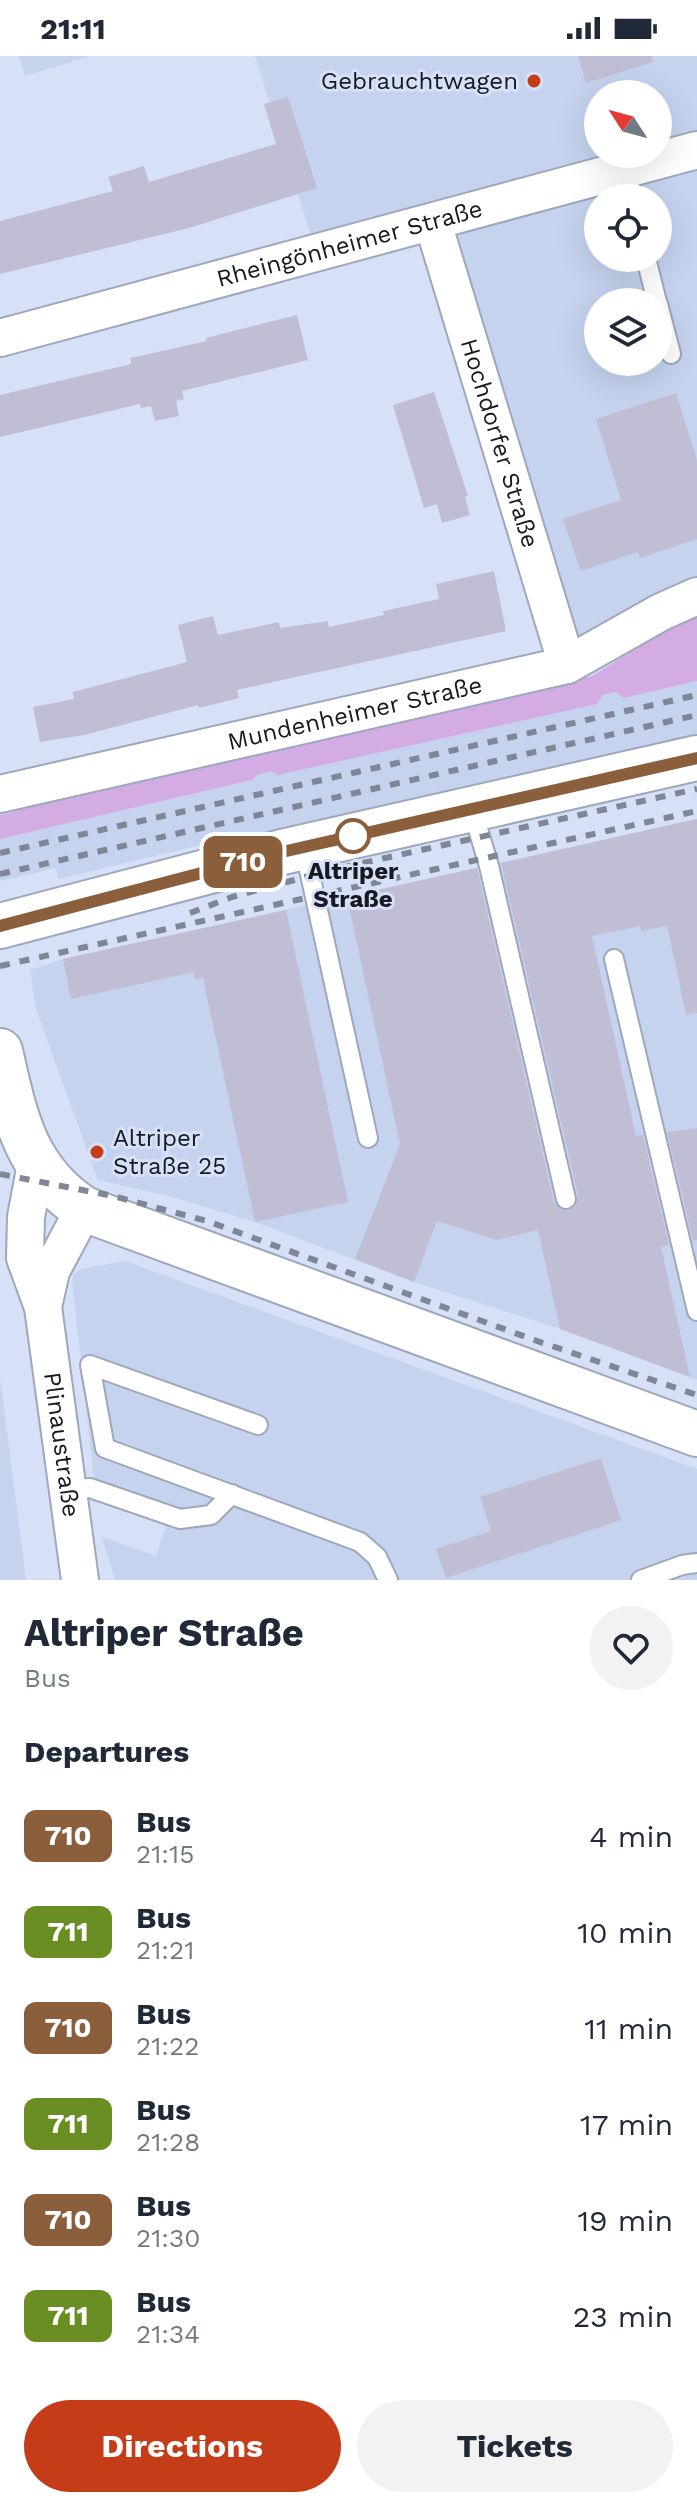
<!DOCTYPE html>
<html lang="en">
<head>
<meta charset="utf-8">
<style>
	:root { --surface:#fff; --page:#f2f2f3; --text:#1f2937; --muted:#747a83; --accent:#c53c19 }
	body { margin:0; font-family:"Work Sans",sans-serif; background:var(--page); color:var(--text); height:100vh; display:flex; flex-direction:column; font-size:30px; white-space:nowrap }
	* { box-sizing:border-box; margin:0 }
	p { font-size:26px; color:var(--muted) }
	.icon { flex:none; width:44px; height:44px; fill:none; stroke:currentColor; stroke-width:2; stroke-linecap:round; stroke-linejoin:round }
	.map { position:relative; height:1524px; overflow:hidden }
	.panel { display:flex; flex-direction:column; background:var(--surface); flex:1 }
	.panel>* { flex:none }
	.badge { padding:0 16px; border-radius:12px; font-size:28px; line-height:52px }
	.needle { width:52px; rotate:306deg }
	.buttons { position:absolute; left:584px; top:24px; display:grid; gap:16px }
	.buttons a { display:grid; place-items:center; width:88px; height:88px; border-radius:50%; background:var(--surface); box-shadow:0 8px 32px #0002; font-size:40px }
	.map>.badge { position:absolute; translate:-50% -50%; box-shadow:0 0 0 4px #fff }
	h2 { padding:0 24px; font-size:30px; line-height:72px }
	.round { display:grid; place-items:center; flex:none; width:84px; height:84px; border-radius:42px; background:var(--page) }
	.headline { display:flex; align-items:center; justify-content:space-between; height:136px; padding:0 24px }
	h1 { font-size:38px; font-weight:700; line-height:60px }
	.primary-button { display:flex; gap:16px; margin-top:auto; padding:16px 24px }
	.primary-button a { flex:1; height:92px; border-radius:48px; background:var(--accent); color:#fff; font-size:32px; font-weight:700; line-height:92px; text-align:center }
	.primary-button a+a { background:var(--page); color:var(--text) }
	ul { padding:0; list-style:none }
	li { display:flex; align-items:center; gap:24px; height:96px; padding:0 24px }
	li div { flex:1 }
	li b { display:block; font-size:30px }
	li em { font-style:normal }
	li .badge { min-width:88px; font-weight:700; text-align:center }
	.status { display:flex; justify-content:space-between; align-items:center; height:56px; padding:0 40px; background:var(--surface); direction:ltr }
	.status svg { height:22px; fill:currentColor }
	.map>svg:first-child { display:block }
	.built { fill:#c5d3ef; fill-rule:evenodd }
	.green { fill:#d4ace4 }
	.building { fill:#c0bed4 }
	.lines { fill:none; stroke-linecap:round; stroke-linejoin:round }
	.lane-casing { stroke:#9ea8bc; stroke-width:22 }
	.street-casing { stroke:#9ea8bc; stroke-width:40 }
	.secondary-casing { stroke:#9ea8bc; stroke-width:48 }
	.lane { stroke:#fff; stroke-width:18 }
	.street { stroke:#fff; stroke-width:36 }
	.secondary { stroke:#fff; stroke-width:44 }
	.rail { stroke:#7f8696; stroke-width:6; stroke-dasharray:10 10; stroke-linecap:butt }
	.line-casing { stroke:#fff; stroke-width:18 }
	.line { stroke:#8b5e3c; stroke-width:12 }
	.poi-dot { fill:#c53c19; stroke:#d6e0f6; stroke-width:3 }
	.stop-dot { fill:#fff; stroke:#8b5e3c; stroke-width:4 }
	.labels { text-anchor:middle; stroke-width:6; stroke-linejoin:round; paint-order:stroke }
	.poi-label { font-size:24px; fill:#161921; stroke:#d6e0f6; text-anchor:end }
	.street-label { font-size:24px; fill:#161921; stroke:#d6e0f6 }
	.stop-label { font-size:24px; font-weight:bold; fill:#161921; stroke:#d6e0f6 }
</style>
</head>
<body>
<div class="status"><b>21:11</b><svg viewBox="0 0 49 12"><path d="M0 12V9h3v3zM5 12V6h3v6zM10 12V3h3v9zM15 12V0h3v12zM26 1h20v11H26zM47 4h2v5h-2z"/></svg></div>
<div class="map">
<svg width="697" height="1524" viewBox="0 0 697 1524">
	<rect width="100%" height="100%" fill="#d6e0f6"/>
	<path class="built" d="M19,0H90L25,20Z
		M255,0H697V572L567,609L433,167L316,196ZM598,38H658V98H598ZM598,142H658V202H598ZM598,246H658V306H598Z
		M697,625V680L184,793L58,823L56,812L0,825V783L252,724L257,719L272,715L277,718L597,648L603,639L617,636L624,642Z
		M697,763V1324L561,1273L414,1226L255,1166L172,1141L98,1124L36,953L30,914L63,903Z
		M125,1205L697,1413V1524H115L102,1481L156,1500L173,1449L94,1423L72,1225L74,1217L82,1213Z
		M0,1323L4,1353L26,1524H0Z"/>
	<path class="green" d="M697,555V625L624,642L616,636L603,639L597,648L277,719L271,715L257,719L252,724L0,783V759L13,756L47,739L592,620Z"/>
	<path class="building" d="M578,0H652L653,6L586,27Z
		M288,41L317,132L189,172L0,218V165L113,135L108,121L144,110L149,126L276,88L264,48Z
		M297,259L308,304L182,335L184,343L176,345L179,360L155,365L151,350L141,352L140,348L0,381V339L131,308L130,302L207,285L206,282Z
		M434,336L468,440L465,441L470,459L442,467L437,448L424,452L393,349Z
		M676,337L697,404V483L640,502L638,496L581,515L563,463L621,444L596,363Z
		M494,515L506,575L237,634L239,642L199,652L198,649L84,679L40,686L33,651L74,643L73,636L187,606L178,569L213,560L218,579L279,566L280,572L328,565L329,571L384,559L383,555L439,543L436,528Z
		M697,763V957L686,958L667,870L641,875L640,870L592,880L636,1080L643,1079L669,1189L661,1191L690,1321L560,1273L538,1174L497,1184L437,1165L414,1226L355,1203L400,1088L347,841L477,812L554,1146L558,1152L568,1155L575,1151L578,1140L501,807Z
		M286,854L348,1146L255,1166L203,922L195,923L194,916L71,943L63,903Z
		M697,1072V1184L693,1185L667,1076Z
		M601,1402L621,1464L446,1522L436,1493L491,1475L480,1441Z"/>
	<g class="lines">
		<defs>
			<path id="lane" d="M627,112L631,142
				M646,202L657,246
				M658,248L671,298
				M472,753L489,810L566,1143
				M304,791L368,1082
				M614,903L697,1255
				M258,1369L90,1309L105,1392L360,1486L377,1501L388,1524
				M67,1434L90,1432L180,1463L211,1459L232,1438
				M641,1524L682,1509L697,1507"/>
			<g id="street">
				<path id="s1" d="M433,167L567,609"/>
				<path id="s2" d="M0,282L697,94"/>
				<path id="s3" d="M0,738L567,609L661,556L697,540"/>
				<path id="s4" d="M36,1108L26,1161L25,1202L43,1251L80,1524"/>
				<path d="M43,1251L51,1215L84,1153"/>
			</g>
			<path id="secondary" d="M0,870L282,796L697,702
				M0,995C15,1060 24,1114 84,1153L697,1378"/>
		</defs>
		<use href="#lane" class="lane-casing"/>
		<use href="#street" class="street-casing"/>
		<use href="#secondary" class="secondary-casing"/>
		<use href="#lane" class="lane"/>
		<use href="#street" class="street"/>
		<use href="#secondary" class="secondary"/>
		<path class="rail" d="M0,797L697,639
			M0,818L697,659
			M190,857L232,841L331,814L697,733
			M0,910L697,755
			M0,1118L113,1140L207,1165L537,1285L697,1339"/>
	</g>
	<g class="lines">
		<defs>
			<path id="line" d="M0,870L282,796L697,702"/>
		</defs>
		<use href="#line" class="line-casing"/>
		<use href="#line" class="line"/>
	</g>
	<g class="poi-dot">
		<circle cx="534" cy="25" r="8"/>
		<circle cx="97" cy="1096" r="8"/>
	</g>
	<circle class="stop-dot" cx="353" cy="780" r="16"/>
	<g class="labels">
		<g class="poi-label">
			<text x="518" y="33">Gebrauchtwagen</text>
			<text x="113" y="1090" text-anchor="start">Altriper<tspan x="113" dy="28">Straße 25</tspan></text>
		</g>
		<g class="street-label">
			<text dy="8" stroke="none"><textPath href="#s2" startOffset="362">Rheingönheimer Straße</textPath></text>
			<text dy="8" stroke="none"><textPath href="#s1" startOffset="230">Hochdorfer Straße</textPath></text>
			<text dy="8" stroke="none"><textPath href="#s3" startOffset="364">Mundenheimer Straße</textPath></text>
			<text dy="8" stroke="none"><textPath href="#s4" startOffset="286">Plinaustraße</textPath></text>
		</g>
		<g class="stop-label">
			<text x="353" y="823">Altriper<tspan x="353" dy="28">Straße</tspan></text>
		</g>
	</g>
</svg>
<div class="buttons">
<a><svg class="needle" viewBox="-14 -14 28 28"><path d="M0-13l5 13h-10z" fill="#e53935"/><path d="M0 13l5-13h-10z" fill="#747a83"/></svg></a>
<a><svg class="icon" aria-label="locate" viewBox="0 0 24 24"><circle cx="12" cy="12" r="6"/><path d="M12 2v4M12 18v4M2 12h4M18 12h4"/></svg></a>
<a><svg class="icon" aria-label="layers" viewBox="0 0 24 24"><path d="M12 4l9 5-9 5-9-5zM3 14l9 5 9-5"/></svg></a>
</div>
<b class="badge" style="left:243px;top:806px;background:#8b5e3c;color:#fff">710</b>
</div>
<section class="panel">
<div class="headline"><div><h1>Altriper Straße</h1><p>Bus</p></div><a class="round"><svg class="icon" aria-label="heart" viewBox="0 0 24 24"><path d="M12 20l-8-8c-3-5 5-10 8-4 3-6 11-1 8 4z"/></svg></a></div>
<h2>Departures</h2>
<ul>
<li><span class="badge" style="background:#8b5e3c;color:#fff">710</span><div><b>Bus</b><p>21:15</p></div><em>4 min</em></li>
<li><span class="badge" style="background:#6b8e23;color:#fff">711</span><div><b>Bus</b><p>21:21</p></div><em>10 min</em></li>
<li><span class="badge" style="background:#8b5e3c;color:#fff">710</span><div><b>Bus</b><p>21:22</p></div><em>11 min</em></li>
<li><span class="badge" style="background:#6b8e23;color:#fff">711</span><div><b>Bus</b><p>21:28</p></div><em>17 min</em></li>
<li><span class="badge" style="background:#8b5e3c;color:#fff">710</span><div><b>Bus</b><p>21:30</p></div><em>19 min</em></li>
<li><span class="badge" style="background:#6b8e23;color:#fff">711</span><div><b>Bus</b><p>21:34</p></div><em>23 min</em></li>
</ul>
<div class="primary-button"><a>Directions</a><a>Tickets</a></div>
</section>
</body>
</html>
